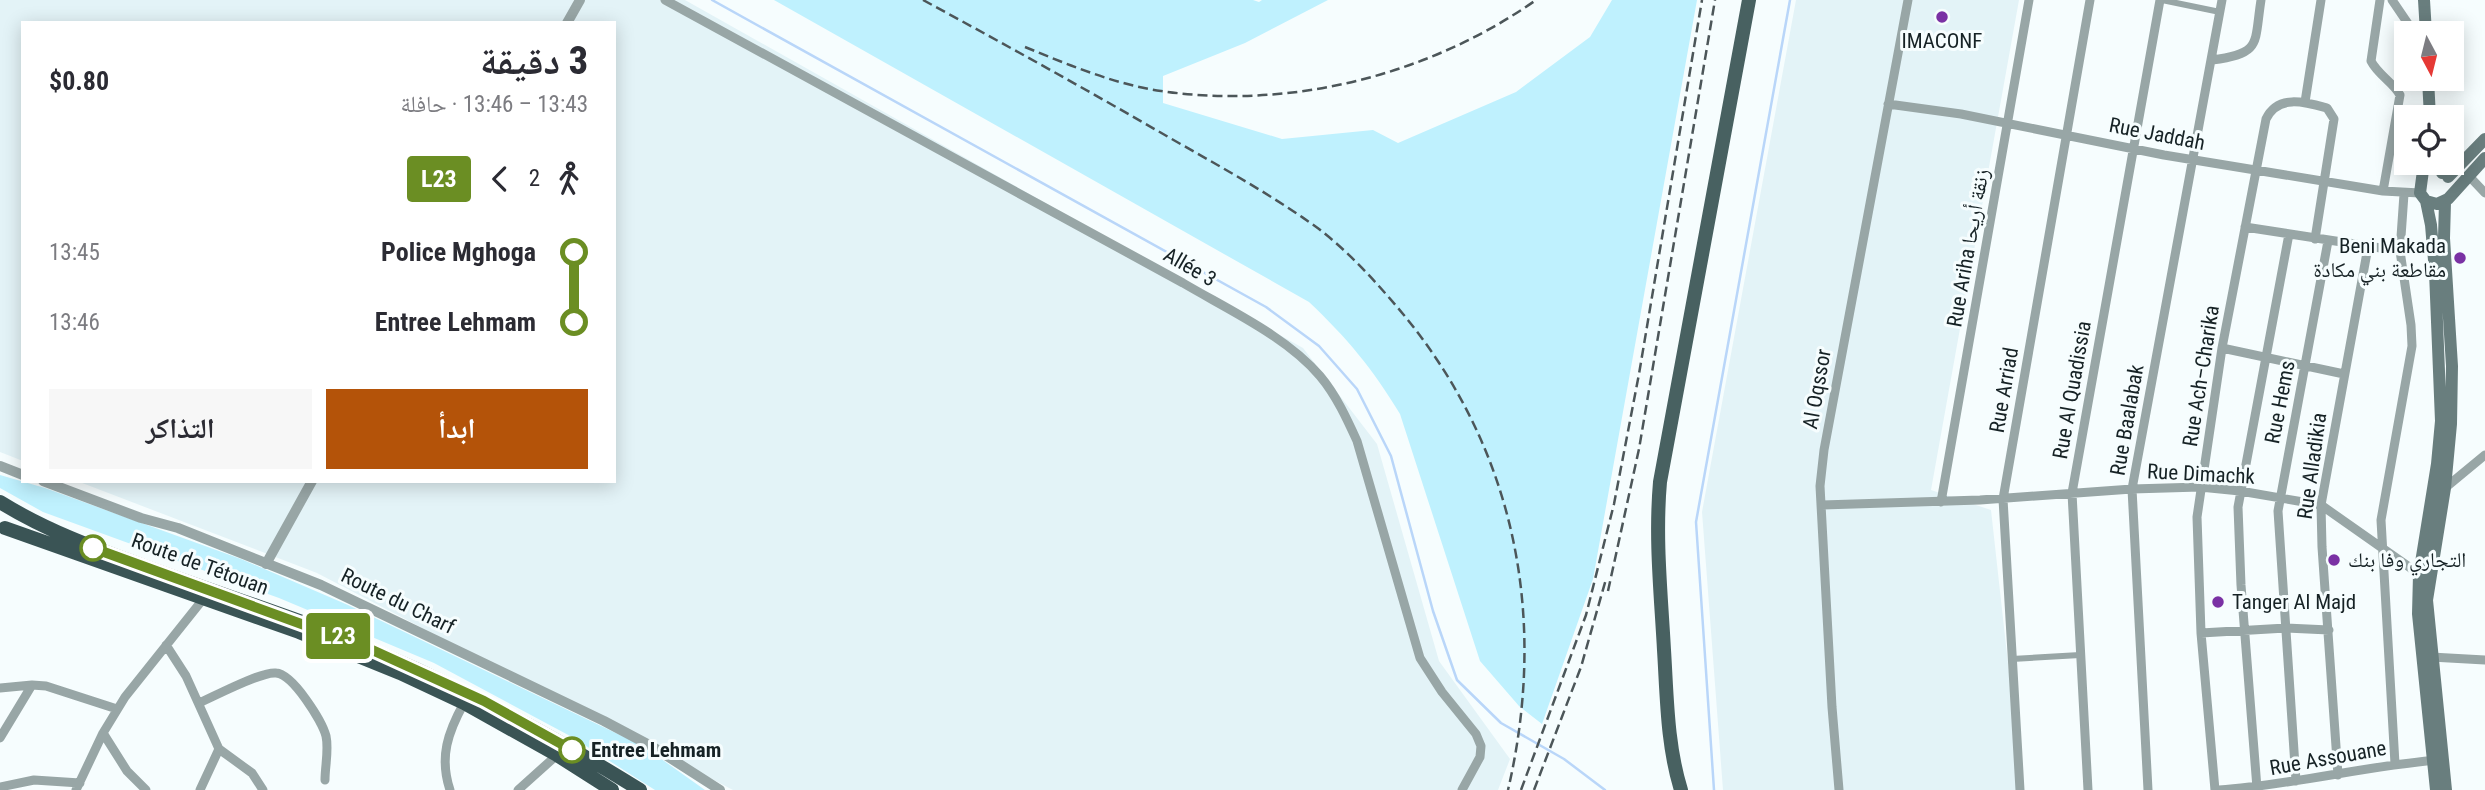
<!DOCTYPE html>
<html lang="ar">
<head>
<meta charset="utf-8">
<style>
	:root { --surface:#fff; --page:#f7f7f7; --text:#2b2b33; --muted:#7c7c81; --accent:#b45309 }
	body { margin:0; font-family:"Roboto Condensed","Noto Naskh Arabic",sans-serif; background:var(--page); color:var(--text); direction:rtl; height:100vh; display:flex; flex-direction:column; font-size:26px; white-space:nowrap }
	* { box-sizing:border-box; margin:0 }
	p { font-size:23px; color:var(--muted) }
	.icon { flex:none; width:38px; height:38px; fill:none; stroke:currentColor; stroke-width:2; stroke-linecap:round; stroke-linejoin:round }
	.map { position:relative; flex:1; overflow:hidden; direction:ltr }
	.sheet { position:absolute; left:21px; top:21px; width:595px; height:462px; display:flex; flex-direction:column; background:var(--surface); border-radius:0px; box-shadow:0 4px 18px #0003; direction:rtl }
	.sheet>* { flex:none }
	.badge { padding:0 14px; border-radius:5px; font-size:24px; line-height:46px }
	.needle { width:46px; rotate:173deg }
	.buttons { position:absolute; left:2394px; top:21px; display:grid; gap:14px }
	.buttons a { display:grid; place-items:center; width:70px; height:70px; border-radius:0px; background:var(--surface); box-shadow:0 4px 18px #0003; font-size:35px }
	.map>.badge { position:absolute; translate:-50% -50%; box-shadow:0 0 0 4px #fff }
	.legs { display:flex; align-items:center; gap:10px; height:77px; padding:0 28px; font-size:23px }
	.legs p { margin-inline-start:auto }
	.summary { display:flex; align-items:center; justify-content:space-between; height:119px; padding:0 28px }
	h1 { font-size:38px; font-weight:800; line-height:52px }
	.button { display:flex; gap:14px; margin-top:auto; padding:14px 28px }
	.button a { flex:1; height:80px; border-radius:0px; background:var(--accent); color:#fff; font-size:28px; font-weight:800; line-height:80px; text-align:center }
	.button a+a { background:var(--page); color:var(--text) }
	ul { padding:0 28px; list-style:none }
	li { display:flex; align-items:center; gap:24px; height:70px; font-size:26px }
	li i { display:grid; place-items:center; width:10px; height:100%; margin:0 9px; background:currentColor }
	li i::after { content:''; width:18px; height:18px; margin:-9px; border:5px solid; border-radius:50%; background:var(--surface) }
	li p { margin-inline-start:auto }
	li:first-child i { background:linear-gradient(#0000 50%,currentColor 0) }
	li:last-child i { background:linear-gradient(currentColor 50%,#0000 0) }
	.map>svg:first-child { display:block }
	.built { fill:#e3f3f7 }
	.green { fill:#bff1fe }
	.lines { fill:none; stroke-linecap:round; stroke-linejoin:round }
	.stream { stroke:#b9d6f9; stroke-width:2.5 }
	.pedestrian { stroke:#98a6a6; stroke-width:6 }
	.minor { stroke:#98a6a6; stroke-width:9 }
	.tertiary { stroke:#98a6a6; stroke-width:10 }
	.secondary { stroke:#697e7e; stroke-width:12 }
	.primary { stroke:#486161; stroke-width:14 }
	.trunk { stroke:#3a5455; stroke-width:14 }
	.rail { stroke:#4c5659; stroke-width:2.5; stroke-dasharray:10 5; stroke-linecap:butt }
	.line-1-casing { stroke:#fff; stroke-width:16 }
	.line-1 { stroke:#6b8e23; stroke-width:10 }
	.poi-dot { fill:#7a31a4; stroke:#f6fdfe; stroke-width:2.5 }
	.stop-1-dot { fill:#fff; stroke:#6b8e23; stroke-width:3.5 }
	.labels { text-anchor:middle; stroke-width:6; stroke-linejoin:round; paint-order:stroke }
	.poi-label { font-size:21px; fill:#162225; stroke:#f6fdfe; text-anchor:start }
	.street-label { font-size:21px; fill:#162225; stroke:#f6fdfe }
	.stop-label { font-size:21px; font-weight:bold; fill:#162225; stroke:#f6fdfe; text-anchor:start }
</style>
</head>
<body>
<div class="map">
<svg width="2485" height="790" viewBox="0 0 2485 790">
	<rect width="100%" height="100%" fill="#f6fdfe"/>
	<path class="built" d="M0,0H685L1303,348L1377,444L1439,661L1510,759L1498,790H733L317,573L77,481H614V23H23V461L0,452Z
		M1796,0H2019L1931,490L1991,510L2022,790H1723L1702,512Z"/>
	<path class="green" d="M774,0H1253L1259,2L1262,0H1328L1245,43L1163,76V103L1282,139L1373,130L1398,143L1516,92L1590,37L1612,0H1697L1593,579L1542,724L1519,706L1480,661L1400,414C1372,368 1348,339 1309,302Z
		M0,475L45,488L241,559L348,605L643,746L705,790H655L572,737L434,663L279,598L43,512L0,488Z"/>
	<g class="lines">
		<path class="stream" d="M712,0L1266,307L1319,346L1357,389L1391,456L1433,611L1457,680L1501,723L1564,759L1605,790
			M1714,790L1696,522L1790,0"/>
		<path class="pedestrian" d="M2162,0L2220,12
			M2012,659L2080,655"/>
		<path class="minor" d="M665,0L1183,283C1227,309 1286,336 1320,376C1336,395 1347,419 1357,441L1420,658L1442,692L1476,734L1481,746L1480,757L1462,790
			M2380,0L2371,61C2378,75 2393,82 2400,95L2383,191
			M2392,0L2411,28L2426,32
			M2212,60C2262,53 2254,45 2261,0
			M2305,102L2321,0
			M1888,104L1961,114L2164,155L2383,191L2420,193
			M2468,175L2485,193
			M2245,227L2400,251
			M2222,348L2344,374
			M2445,488L2485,455
			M1941,502L2029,0
			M1822,505L1980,500L2132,489L2200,487L2240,491L2321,505L2422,576
			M2201,633L2286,628L2329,630
			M166,645L186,676L219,749L252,773L263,790
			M2431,657L2485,660
			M0,688L32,685L46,686L117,709
			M199,703C215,696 262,671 276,673C293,674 322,721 326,736C329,750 325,766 325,780
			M103,733L127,771L146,790
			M0,738L32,685
			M2395,764L2381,520L2412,346L2411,325L2400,251L2404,194
			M2338,775L2322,547L2321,505L2368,247
			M2296,781L2278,511L2328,241
			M0,787L34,780L80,783
			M2257,788L2241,585L2238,507L2289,234
			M76,790L103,733L125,697L204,598
			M200,790L219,749
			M450,790C439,757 448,732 464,703
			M518,790L557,755
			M1839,790L1832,707L1820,486L1824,450L1908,0
			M2020,790L2003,499L2090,0
			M2088,790L2072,493L2160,0
			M2148,790L2132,489L2222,0
			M2215,790L2201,633L2197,517L2222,348L2266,119C2278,94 2305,102 2327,108L2334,119L2315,239
			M2219,790C2293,785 2364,766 2438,760"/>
		<path class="tertiary" d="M567,23L580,0
			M0,466L23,475
			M43,481L141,518L178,528L321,585L604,721L653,747L720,790
			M266,564L312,481"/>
		<path class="secondary" d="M2424,0L2426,33
			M2428,79L2430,117
			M2424,163L2420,193L2426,201L2437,204L2448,199L2485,158
			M2440,163L2442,173
			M2448,177L2485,139
			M2426,201L2431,225L2435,272L2441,421L2437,464L2419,575L2418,614L2436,790
			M2445,202L2444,238L2452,366L2451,424L2445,488L2427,600L2446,790"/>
		<path class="primary" d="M1681,790C1667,745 1667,697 1664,650C1661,594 1655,539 1660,482L1749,0"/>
		<path class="trunk" d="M0,502C45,530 94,548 144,566C204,588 264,608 324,630C434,673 539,727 640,790
			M5,528L299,632L400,673L464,703L557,755L612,790"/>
		<path class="rail" d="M923,0C1006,45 1089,91 1170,138C1221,167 1272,195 1319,229C1350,253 1378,284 1403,314C1516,451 1548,618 1508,790
			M1025,47C1069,65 1114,84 1161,91C1291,110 1429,75 1536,0
			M1608,591L1639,449L1715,0
			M1521,790L1586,615L1614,504L1639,374L1702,0
			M1534,790L1581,667L1606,579"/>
	</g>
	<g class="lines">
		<defs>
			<path id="line-1" d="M93,548L370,649L484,701L572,750"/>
		</defs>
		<use href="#line-1" class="line-1-casing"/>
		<use href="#line-1" class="line-1"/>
	</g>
	<g class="poi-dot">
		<circle cx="1942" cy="17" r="7"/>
		<circle cx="2460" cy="258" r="7"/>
		<circle cx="2334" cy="560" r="7"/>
		<circle cx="2218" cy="602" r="7"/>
	</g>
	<g class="stop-1-dot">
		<circle cx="93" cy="548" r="12"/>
		<circle cx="572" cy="750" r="12"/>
	</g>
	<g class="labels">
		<g class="poi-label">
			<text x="1942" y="48" text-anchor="middle">IMACONF</text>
			<text x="2446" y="253" text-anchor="end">Beni Makada<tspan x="2446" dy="24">مقاطعة بني مكادة</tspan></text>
			<text x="2348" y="567">التجاري وفا بنك</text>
			<text x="2232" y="609">Tanger Al Majd</text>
		</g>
		<g class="street-label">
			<text transform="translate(2157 134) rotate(11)" y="7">Rue Jaddah</text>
			<text transform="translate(1968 248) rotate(-80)" y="7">Rue Ariha زنقة أريحا</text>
			<text transform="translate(1190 267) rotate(30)" y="7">Allée 3</text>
			<text transform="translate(2201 376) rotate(-81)" y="7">Rue Ach–Charika</text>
			<text transform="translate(1817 389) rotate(-80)" y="7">Al Oqssor</text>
			<text transform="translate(2004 390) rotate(-80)" y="7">Rue Arriad</text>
			<text transform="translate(2072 390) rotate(-80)" y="7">Rue Al Quadissia</text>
			<text transform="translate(2280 402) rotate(-79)" y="7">Rue Hems</text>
			<text transform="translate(2127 420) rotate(-80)" y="7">Rue Baalabak</text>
			<text transform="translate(2312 466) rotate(-82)" y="7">Rue Alladikia</text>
			<text transform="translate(2201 474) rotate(3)" y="7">Rue Dimachk</text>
			<text transform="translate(200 564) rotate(20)" y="7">Route de Tétouan</text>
			<text transform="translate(398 601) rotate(26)" y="7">Route du Charf</text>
			<text transform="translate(2328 758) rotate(-10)" y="7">Rue Assouane</text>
		</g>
		<g class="stop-label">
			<text x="591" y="757">Entree Lehmam</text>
		</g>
	</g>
</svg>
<div class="buttons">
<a><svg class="needle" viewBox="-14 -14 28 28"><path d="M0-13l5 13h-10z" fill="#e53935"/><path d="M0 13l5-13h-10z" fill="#7c7c81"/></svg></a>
<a><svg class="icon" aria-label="locate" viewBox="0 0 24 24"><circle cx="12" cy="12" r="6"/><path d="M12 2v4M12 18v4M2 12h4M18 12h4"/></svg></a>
</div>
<b class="badge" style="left:338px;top:636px;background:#6b8e23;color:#fff">L23</b>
<section class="sheet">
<div class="summary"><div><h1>3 دقيقة</h1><p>13:43 – 13:46 · حافلة</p></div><b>$0.80</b></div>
<div class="legs"><svg class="icon" aria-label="walk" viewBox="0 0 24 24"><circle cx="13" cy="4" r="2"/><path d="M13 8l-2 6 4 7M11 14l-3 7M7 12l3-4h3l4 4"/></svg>2<svg class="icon" aria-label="back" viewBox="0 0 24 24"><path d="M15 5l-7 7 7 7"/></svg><b class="badge" style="background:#6b8e23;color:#fff">L23</b></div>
<ul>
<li><i style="color:#6b8e23"></i><b>Police Mghoga</b><p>13:45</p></li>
<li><i style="color:#6b8e23"></i><b>Entree Lehmam</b><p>13:46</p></li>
</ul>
<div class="button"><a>ابدأ</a><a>التذاكر</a></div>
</section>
</div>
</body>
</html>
